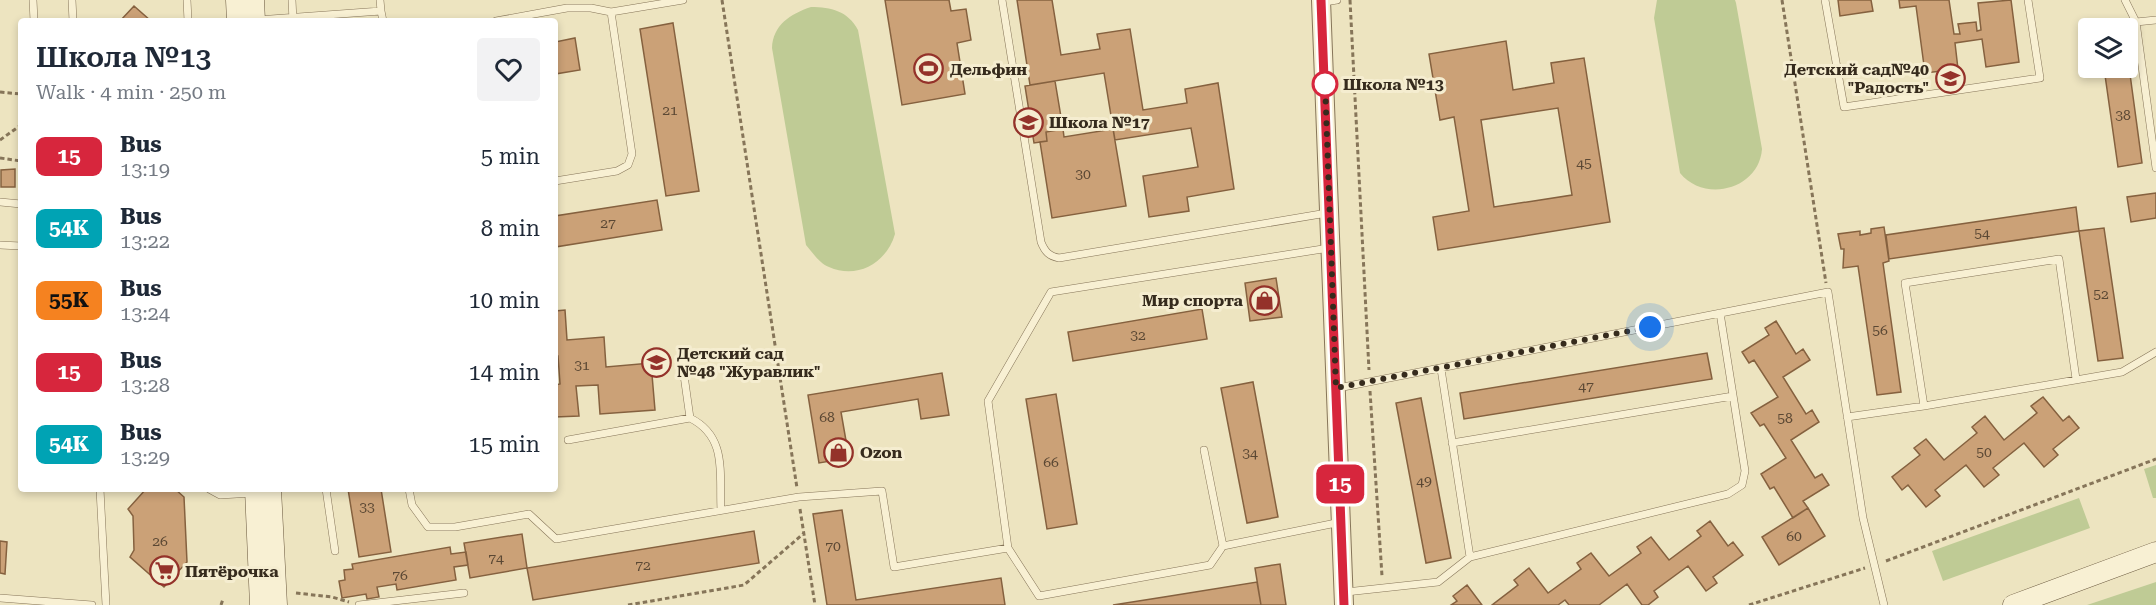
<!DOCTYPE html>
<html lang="en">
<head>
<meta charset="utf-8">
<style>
	:root { --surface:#fff; --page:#f2f2f3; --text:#1f2937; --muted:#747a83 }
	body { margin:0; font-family:"Roboto Serif",serif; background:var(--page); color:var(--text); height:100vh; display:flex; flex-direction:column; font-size:22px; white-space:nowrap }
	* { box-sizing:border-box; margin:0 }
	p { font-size:20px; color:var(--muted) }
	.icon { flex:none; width:33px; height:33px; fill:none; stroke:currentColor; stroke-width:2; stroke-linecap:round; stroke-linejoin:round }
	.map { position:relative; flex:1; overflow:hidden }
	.side { position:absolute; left:18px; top:18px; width:540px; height:474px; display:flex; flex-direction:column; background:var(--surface); border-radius:6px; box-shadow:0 3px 9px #0003 }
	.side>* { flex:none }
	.badge { padding:0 12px; border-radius:9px; font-size:21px; line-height:39px }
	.controls { position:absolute; left:2078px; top:18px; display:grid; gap:12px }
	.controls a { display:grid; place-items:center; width:60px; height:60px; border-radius:6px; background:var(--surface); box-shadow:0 3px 9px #0003; font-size:30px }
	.you { position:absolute; width:30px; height:30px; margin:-15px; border:4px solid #fff; border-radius:50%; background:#1a73e8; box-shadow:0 0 0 9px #1a73e833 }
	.map>.badge { position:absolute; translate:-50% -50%; box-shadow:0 0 0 3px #fff }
	.round { display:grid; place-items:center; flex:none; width:63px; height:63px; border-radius:6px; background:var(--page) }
	.summary { display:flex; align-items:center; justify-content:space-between; height:102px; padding:0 18px }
	h1 { font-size:28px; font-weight:600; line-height:45px }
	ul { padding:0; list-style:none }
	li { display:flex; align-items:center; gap:18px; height:72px; padding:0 18px }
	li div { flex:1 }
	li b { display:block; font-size:22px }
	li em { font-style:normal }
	li .badge { min-width:66px; font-weight:700; text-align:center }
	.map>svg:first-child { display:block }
	.green { fill:#bfcb95 }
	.building { fill:#cba177; stroke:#85613f; stroke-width:1.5; fill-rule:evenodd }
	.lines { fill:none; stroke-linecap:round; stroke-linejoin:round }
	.service-casing { stroke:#867559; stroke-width:8 }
	.tertiary-casing { stroke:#867559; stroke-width:20 }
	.secondary-casing { stroke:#68563c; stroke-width:21 }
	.path { stroke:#867559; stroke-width:3; stroke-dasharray:4.5 3; stroke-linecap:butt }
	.service { stroke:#f8f0d3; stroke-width:7 }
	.tertiary { stroke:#f8f0d3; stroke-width:18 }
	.secondary { stroke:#f8f0d3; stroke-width:20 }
	.line-casing { stroke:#fff; stroke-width:14 }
	.line { stroke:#d7263d; stroke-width:9 }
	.walk { stroke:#362b1d; stroke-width:6; stroke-dasharray:0 10.8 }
	.stop-dot { fill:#fff; stroke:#d7263d; stroke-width:3 }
	.labels { text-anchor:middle; stroke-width:6; stroke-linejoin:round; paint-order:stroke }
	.number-label { font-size:14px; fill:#5b4834 }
	.poi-label { font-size:16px; font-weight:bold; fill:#362b1d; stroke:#f5edd0; text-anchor:start }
	.stop-label { font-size:16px; font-weight:bold; fill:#362b1d; stroke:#f5edd0; text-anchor:start }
</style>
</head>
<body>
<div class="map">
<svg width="2156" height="605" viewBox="0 0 2156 605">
	<rect width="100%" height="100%" fill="#ede4c0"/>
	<path class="green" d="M1657,0H1735L1736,3L1762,149C1759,190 1704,203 1680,173L1654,18Z
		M811,7C831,7 848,11 858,30L895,234C887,262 858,280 829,267C819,263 813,253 806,245L772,48C773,25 790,14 811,7Z
		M2156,465V498H2153L2144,469Z
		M2079,498L2090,528L1943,581L1932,551Z
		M2156,582V605H2087Z"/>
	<path class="building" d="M885,0H949L951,11L966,9L971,40L957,43L965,94L902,105Z
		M1017,0H1052L1061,55L1100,49L1097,34L1130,29L1143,110L1187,103L1185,89L1218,83L1234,189L1187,197L1189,211L1149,217L1143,176L1198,167L1191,128L1115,140L1104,73L1030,85Z
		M1838,0H1871L1873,11L1840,16Z
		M1899,0H1949L1954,34H1960L1958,24L1976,22L1977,31L1981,30L1978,3L2011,0L2019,62L1986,67L1982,39L1955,43L1958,69L1925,73L1916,6L1900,8Z
		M134,6L151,21H120Z
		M2123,21L2124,28H2098V25Z
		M673,23L699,191L666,196L640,29Z
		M575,38L580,70L555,74V42Z
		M1506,41L1513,90L1554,83L1551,63L1584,58L1610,222L1438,250L1433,217L1469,211L1454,117L1440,120L1429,54ZM1558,108L1572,195L1494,207L1481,120Z
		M2127,52L2142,163L2118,167L2104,68H2127Z
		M1055,81L1063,129L1046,132L1047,141L1034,143L1025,86Z
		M1063,129L1064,137L1113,129L1126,206L1052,218L1040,142L1047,141L1046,132Z
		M15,169V187H1V170Z
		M2156,193V218L2131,222L2127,197Z
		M657,200L662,230L555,247V216Z
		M2076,207L2079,231L1889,259L1886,235Z
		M1884,227L1889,261L1883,263L1901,392L1877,395L1858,266L1843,268L1844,249H1841L1838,234L1860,231V235L1871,233V229Z
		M2104,228L2123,358L2098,361L2079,231Z
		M1276,278L1282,317L1250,321L1245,283Z
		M1202,309L1207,339L1073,361L1068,332Z
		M565,310L567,340L604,337L606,367L651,363L655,410L600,414L598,385L576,386L579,416L555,417V385L560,384L558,356H555V311Z
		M1776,321L1796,354L1803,349L1810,360L1783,377L1806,414L1812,410L1819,422L1791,440L1815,478L1822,474L1829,485L1803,501L1808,508L1793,518L1774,487L1770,489L1761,474L1786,458L1764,424L1760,426L1751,413L1778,397L1754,360L1749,363L1742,352L1769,335L1765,328Z
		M1707,353L1712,379L1464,419L1460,393Z
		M942,373L949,415L921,419L918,399L841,412L849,458L819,463L808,395Z
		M1253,382L1278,517L1247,523L1221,388Z
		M1056,394L1077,524L1047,529L1026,399Z
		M2043,397L2063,421L2069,416L2079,428L2053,449L2058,455L2044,467L2024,443L1993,468L1999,475L1984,487L1966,465L1935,490L1940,496L1926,507L1908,485L1902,490L1892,477L1920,455L1914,448L1926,439L1944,460L1977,433L1972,427L1985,416L2004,440L2037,413L2031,406Z
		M1421,398L1451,558L1426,563L1396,403Z
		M146,489H175L184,497L187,562L164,587L130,557L134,550L133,516L128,509Z
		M348,489H381L391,552L359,557Z
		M1808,508L1825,536L1779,565L1762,537Z
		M842,510L856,600L1001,578L1005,605H827L813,514Z
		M1710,521L1728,546L1733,542L1743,555L1713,577L1717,583L1706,591L1688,566L1654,591L1658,597L1648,605H1642L1627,584L1599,605H1569L1565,600L1558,605H1492L1518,585L1514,580L1529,568L1548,593L1581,569L1577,563L1591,553L1609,576L1641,553L1637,547L1651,537L1669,560L1701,536L1697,531Z
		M754,531L759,563L533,600L527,568Z
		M522,534L527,568L470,578L464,543Z
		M0,541L7,542L5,574L0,573Z
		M450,547L451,554L466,552L468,565L454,567L456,580L397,590L396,584L377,587L379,597L367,599L366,594L342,598L339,581L345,580L344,570L353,569L352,564Z
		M1280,564L1286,605H1261L1255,568Z
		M1257,582L1261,605H1113L1164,597Z
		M1467,585L1482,605H1451L1457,601L1453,596Z"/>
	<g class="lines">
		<defs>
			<path id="service" d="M33,0L34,21
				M72,0L73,21
				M187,0L188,21
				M292,0L293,21
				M380,0L381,11
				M1002,0L1041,242C1045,252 1049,256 1059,258L1327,213
				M1825,0L1844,107L2040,78L2028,0
				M2125,0L2136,22
				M1324,2L1337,0
				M257,20L381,11L383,21
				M2156,20L2136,22L2156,168
				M496,21L567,8H591L611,12L683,0
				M555,181L617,171L628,165L632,154L611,12
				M0,202L21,204
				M0,245L21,246
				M681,354L690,418
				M1441,369L1470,557
				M1338,388L1828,292L1863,518L1884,605
				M1924,406L2122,372L2156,352
				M1847,417L1924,406L1905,283L2059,259L2076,379
				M568,440L690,418C728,437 719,474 721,510
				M1452,443L1733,396
				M100,489L106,605
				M209,489L220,495L253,493
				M326,489L335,551
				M409,489L412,505L428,527H455L529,514L556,539L799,497L882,491L894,567L1008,548L988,401L1051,292L1329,248
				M1223,546L1341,522
				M1008,548L1039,596L1210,565L1223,546L1204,450
				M1346,592L1438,582L1470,557L1728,494L1742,485L1745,471L1720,313
				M0,598L92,605
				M359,605L464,593"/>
			<path id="tertiary" d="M1321,0L1344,605"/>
			<path id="secondary" d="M236,0L237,21
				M254,0L255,21
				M255,489L260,605
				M271,489L277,605
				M2013,605L2156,552"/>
		</defs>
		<use href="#service" class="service-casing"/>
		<use href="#tertiary" class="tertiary-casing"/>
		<use href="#secondary" class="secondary-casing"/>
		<path class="path" d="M722,0L797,488
			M1350,0L1369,370
			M1782,0L1826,283
			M0,92L21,94
			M0,140L21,125
			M0,158L21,161
			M1370,391L1382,576
			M800,509L815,605
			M1886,561L2156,459
			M296,593L332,597L349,602
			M221,605L223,599
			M628,605L744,585L803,534
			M1749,605L1865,568"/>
		<use href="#service" class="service"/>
		<use href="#tertiary" class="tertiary"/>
		<use href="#secondary" class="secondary"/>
	</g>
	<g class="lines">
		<defs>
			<path id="line" d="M1321,0L1344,605"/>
		</defs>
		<use href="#line" class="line-casing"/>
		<use href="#line" class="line"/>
		<path class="walk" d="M1325,84V82L1336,388L1650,327"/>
	</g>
	<defs>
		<symbol id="stadium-ring" viewBox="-11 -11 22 22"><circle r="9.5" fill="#f5edd0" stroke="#94322a" stroke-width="1.5"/><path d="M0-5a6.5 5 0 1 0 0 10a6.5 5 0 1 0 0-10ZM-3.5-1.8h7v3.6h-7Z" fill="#94322a"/></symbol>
		<symbol id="school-ring" viewBox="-11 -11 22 22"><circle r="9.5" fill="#f5edd0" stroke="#94322a" stroke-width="1.5"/><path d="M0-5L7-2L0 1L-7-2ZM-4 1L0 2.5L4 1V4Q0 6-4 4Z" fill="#94322a"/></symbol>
		<symbol id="shop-ring" viewBox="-11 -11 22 22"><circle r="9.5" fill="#f5edd0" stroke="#94322a" stroke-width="1.5"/><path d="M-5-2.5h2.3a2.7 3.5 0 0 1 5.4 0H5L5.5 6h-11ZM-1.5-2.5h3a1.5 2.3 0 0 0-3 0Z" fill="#94322a"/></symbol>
		<symbol id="supermarket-ring" viewBox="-11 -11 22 22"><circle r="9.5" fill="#f5edd0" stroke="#94322a" stroke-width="1.5"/><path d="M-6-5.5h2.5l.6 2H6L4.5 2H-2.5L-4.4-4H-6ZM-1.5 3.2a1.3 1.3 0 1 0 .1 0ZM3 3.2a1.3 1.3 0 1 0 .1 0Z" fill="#94322a"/></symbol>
	</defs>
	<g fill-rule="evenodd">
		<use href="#stadium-ring" x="912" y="52" width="33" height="33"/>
		<use href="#school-ring" x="1934" y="62" width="33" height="33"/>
		<use href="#school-ring" x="1012" y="106" width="33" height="33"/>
		<use href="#shop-ring" x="1248" y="284" width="33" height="33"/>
		<use href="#school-ring" x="640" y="346" width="33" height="33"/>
		<use href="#shop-ring" x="822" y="436" width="33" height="33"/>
		<use href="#supermarket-ring" x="148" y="554" width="33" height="33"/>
	</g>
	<circle class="stop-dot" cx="1325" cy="84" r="12"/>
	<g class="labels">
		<g class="number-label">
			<text x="670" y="115">21</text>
			<text x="2123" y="120">38</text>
			<text x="1584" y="168">45</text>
			<text x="1083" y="179">30</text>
			<text x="608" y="228">27</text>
			<text x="1982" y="238">54</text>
			<text x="2101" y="299">52</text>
			<text x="1880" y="335">56</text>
			<text x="1138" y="340">32</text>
			<text x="582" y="370">31</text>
			<text x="1586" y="391">47</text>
			<text x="827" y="422">68</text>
			<text x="1785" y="423">58</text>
			<text x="1984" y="457">50</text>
			<text x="1250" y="458">34</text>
			<text x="1051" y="467">66</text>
			<text x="1424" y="486">49</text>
			<text x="367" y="512">33</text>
			<text x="1794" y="541">60</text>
			<text x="160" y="546">26</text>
			<text x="833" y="551">70</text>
			<text x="496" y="563">74</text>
			<text x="643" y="570">72</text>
			<text x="400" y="580">76</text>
		</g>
		<g class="poi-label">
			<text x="950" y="75">Дельфин</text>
			<text x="1929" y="75" text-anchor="end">Детский сад№40<tspan x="1929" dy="18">"Радость"</tspan></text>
			<text x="1049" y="128">Школа №17</text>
			<text x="1243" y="306" text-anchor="end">Мир спорта</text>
			<text x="677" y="359">Детский сад<tspan x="677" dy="18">№48 "Журавлик"</tspan></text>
			<text x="860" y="458">Ozon</text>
			<text x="185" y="577">Пятёрочка</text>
		</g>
		<g class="stop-label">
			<text x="1343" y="90">Школа №13</text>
		</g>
	</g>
</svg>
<div class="controls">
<a><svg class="icon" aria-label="layers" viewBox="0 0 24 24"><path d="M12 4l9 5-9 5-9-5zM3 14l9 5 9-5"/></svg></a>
</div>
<div class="you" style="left:1650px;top:327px"></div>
<b class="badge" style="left:1340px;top:484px;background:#d7263d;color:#fff">15</b>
<section class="side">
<div class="summary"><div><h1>Школа №13</h1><p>Walk · 4 min · 250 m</p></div><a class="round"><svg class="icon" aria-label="heart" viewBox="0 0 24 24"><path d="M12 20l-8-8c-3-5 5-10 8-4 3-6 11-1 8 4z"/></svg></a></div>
<ul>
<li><span class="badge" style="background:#d7263d;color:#fff">15</span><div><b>Bus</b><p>13:19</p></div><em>5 min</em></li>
<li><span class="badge" style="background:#00a3b4;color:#fff">54К</span><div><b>Bus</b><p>13:22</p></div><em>8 min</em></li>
<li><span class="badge" style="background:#f58220;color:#111">55К</span><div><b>Bus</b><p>13:24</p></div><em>10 min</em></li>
<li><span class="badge" style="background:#d7263d;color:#fff">15</span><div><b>Bus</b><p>13:28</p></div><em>14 min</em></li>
<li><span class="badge" style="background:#00a3b4;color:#fff">54К</span><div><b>Bus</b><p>13:29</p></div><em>15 min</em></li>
</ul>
</section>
</div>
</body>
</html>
